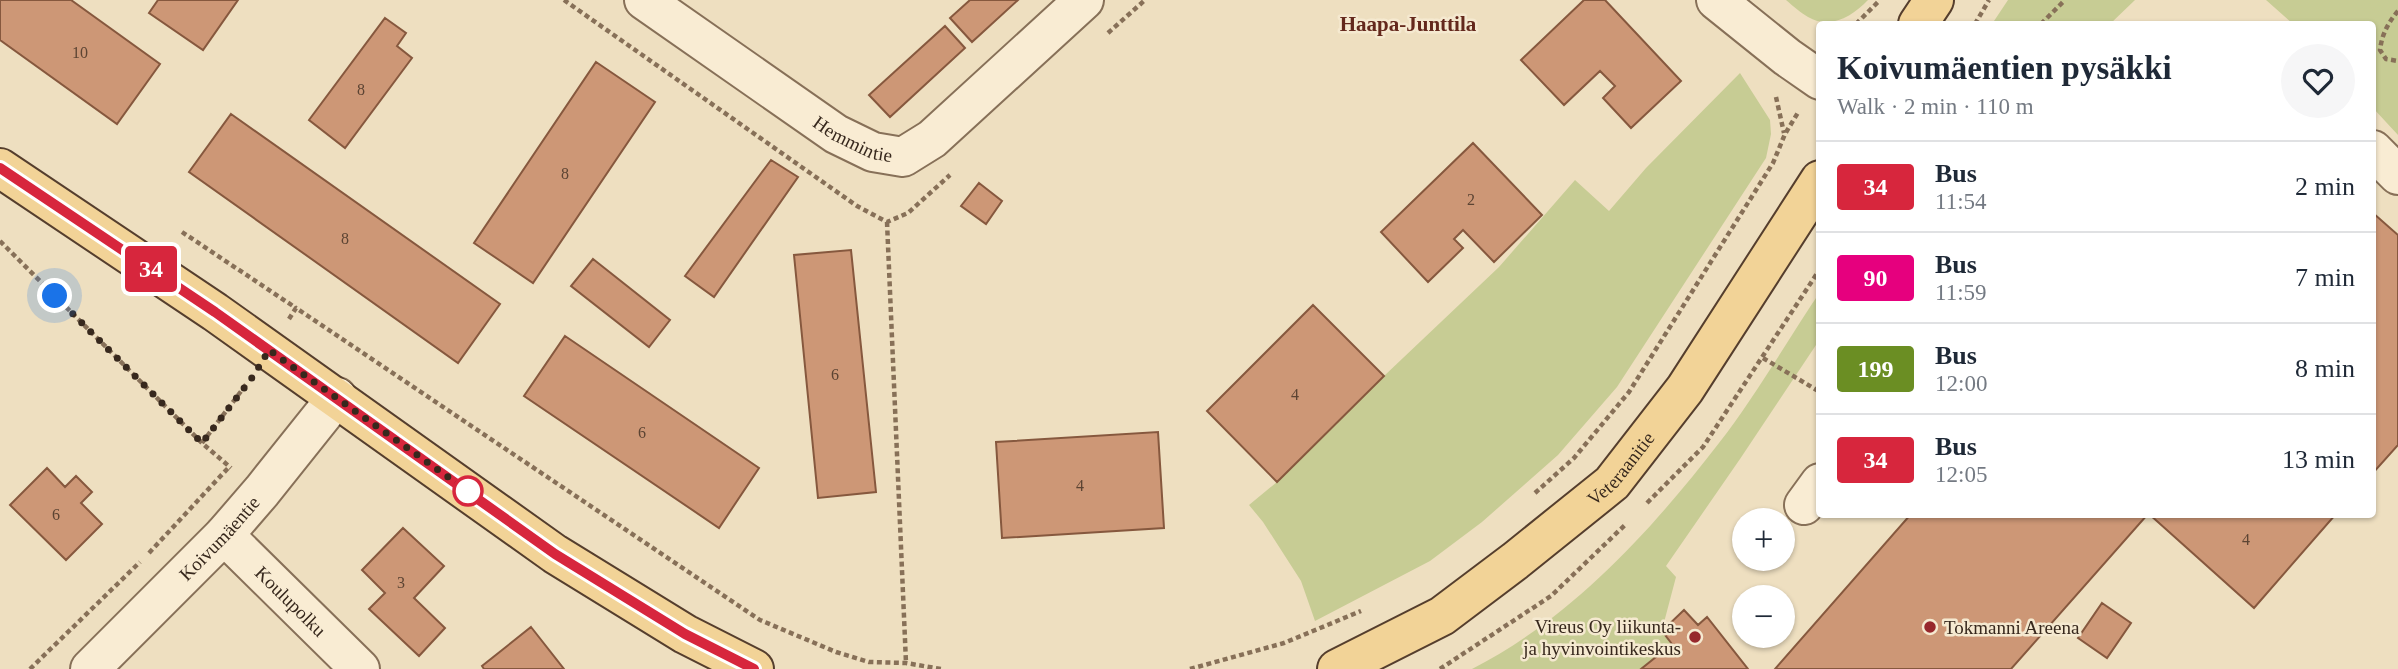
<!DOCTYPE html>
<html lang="en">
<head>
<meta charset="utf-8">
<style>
	:root { --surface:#fff; --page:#f6f6f7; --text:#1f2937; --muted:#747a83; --line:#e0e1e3 }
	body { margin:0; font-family:Georgia,serif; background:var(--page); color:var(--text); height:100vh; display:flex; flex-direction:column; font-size:26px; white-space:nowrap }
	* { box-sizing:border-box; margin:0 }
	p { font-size:23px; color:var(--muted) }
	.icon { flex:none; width:38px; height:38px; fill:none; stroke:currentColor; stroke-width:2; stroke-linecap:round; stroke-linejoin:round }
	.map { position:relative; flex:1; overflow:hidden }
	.details { position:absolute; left:1816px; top:21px; width:560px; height:497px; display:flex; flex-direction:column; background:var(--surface); border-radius:7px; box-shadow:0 2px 5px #0004 }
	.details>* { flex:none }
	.badge { padding:0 14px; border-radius:5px; font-size:24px; line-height:46px }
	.controls { position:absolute; left:1732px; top:508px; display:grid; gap:14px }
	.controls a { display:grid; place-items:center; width:63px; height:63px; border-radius:50%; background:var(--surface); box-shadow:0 2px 5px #0004; font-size:35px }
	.you { position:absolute; width:35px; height:35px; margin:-18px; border:5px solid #fff; border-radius:50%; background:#1a73e8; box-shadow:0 0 0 10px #1a73e833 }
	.map>.badge { position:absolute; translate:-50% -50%; box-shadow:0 0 0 4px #fff }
	.round { display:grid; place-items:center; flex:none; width:74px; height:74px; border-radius:37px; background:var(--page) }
	.overview { display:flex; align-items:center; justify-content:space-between; height:119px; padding:0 21px }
	h1 { font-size:33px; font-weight:600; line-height:52px }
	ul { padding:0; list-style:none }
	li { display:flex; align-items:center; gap:21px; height:91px; padding:0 21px; border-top:2px solid var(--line) }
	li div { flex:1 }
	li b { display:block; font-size:26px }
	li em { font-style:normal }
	li .badge { min-width:77px; font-weight:700; text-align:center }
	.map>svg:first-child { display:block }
	.green { fill:#c7cc94 }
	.building { fill:#cd9776; stroke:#86583e; stroke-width:2 }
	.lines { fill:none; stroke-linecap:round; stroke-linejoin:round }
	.minor-casing { stroke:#877058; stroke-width:42 }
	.major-casing { stroke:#553e2d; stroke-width:42 }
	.path { stroke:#877058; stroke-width:4.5; stroke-dasharray:5 3.5; stroke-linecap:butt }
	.minor { stroke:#f9ecd3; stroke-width:38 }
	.major { stroke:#f2d397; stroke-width:38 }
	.line-casing { stroke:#fff; stroke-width:16 }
	.line { stroke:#d7263d; stroke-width:10 }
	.walk { stroke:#37281d; stroke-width:7; stroke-dasharray:0 12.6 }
	.stop-dot { fill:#fff; stroke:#d7263d; stroke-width:3.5 }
	.poi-dot { fill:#97282c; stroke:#f5e9d0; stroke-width:2.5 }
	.labels { text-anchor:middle; stroke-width:5; stroke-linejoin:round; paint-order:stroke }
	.number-label { font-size:16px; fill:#5c4433 }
	.street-label { font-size:19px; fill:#37281d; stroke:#f5e9d0 }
	.poi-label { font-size:19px; fill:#37281d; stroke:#f5e9d0; text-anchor:end }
	.neighbourhood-label { font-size:21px; font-weight:bold; fill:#64281c; stroke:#f5e9d0 }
</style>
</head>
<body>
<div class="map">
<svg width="2398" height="669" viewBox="0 0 2398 669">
	<rect width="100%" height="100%" fill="#eedfc0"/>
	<path class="green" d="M1786,0H1868C1853,16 1830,30 1808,17C1801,13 1793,6 1786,0Z
		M2008,0H2135L2110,24H1992Z
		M2266,0H2398V135L2373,108V24H2293Z
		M1740,73L1770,120L1771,134L1766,158L1617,387L1558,455L1482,522L1430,561L1315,621L1301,581L1263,522L1249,505L1277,482L1384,376L1499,267L1575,180L1609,211L1646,168Z
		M1820,292V339L1740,459L1666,566L1676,577L1662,630L1672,644L1641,669H1472C1573,617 1650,532 1719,443C1755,397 1787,341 1820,292Z"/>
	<path class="building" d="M0,0H71L160,64L117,124L0,40Z
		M158,0H238L203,50L149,13Z
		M970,0H1018L972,42L950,18Z
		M1584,0H1605L1681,81L1631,128L1603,98L1615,86L1600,71L1564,105L1521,60Z
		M385,18L406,33L397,46L412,58L345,148L309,120Z
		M945,26L965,48L890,117L869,95Z
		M596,62L655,102L533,283L474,243Z
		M231,114L500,304L458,363L189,172Z
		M1473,143L1542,215L1494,262L1463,230L1454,239L1463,248L1428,282L1381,232Z
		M771,160L798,177L714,297L685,276Z
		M979,183L1002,201L986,224L961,206Z
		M2373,213L2398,235V445L2373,473Z
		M851,250L876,492L818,498L794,255Z
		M593,259L670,320L649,347L571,286Z
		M1313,305L1384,376L1277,482L1207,411Z
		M565,336L759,468L719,528L524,396Z
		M1158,432L1164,528L1002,538L996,442Z
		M47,468L65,487L76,476L92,492L81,503L102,524L66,560L10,505Z
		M1911,514H2148L2011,669H1775Z
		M2149,514H2336L2254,608Z
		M403,528L444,566L414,598L445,628L419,656L369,609L385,593L362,570Z
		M2102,603L2131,623L2107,658L2078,638Z
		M1684,610L1698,625L1707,617L1748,669H1641L1672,644L1662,631Z
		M531,627L564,669H484L482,666Z"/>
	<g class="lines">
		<defs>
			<g id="minor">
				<path id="s1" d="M644,0L836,134L873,152L903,157L932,139L1084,0"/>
				<path d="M1716,0L1787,57L1820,80"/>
				<path d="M2373,150L2398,175"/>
				<path d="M1804,505L1820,483"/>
				<path id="s2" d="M224,535L360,669"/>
				<path id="s3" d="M90,669L224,535L262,491L337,397"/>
			</g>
			<g id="major">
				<path d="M1918,24L1934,0"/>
				<path d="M0,168L215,312L555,554L685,634L754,669"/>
				<path id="s4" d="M1337,669L1442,616L1515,561L1612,483L1685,389L1820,180"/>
			</g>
		</defs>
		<use href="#minor" class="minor-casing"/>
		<use href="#major" class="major-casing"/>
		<path class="path" d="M564,0L857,206L887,222L908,213L950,175
			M2398,11C2388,23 2382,34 2380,50L2386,59L2398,61
			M1856,24L1880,0
			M1975,24L1989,0
			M2041,24L2065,0
			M1108,33L1145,0
			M1776,97L1784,133
			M887,222L906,663
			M182,232L296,308
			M0,241L202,443L231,468
			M289,319L296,308L760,620L836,652L869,662L906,663L941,669
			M1763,358L1820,392
			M202,443L248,382
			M1535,493L1574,458L1629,392L1773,163L1785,134L1799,111
			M1647,503L1703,447L1820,269
			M149,553L229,467
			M30,669L140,562
			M1190,669L1284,643L1361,611
			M1440,669L1551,596L1626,524"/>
		<use href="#minor" class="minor"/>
		<use href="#major" class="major"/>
	</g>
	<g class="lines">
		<defs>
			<path id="line" d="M0,168L215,312L555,554L685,634L754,669"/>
		</defs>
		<use href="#line" class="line-casing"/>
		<use href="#line" class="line"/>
		<path class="walk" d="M55,296L202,443L254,375L269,350L468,491"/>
	</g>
	<circle class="stop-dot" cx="468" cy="491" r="14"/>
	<g class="poi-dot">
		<circle cx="1930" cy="627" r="7"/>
		<circle cx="1695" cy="637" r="7"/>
	</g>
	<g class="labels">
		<g class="number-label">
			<text x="80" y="58">10</text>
			<text x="361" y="95">8</text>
			<text x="565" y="179">8</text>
			<text x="1471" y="205">2</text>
			<text x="345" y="244">8</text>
			<text x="835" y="380">6</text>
			<text x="1295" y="400">4</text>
			<text x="642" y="438">6</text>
			<text x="1080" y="491">4</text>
			<text x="56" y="520">6</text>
			<text x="2246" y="545">4</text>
			<text x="401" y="588">3</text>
		</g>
		<g class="street-label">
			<text dy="7" stroke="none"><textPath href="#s1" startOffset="252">Hemmintie</textPath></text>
			<text dy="7" stroke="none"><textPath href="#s4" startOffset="350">Veteraanitie</textPath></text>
			<text dy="7" stroke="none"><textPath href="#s3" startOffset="184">Koivumäentie</textPath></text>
			<text dy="7" stroke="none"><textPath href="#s2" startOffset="94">Koulupolku</textPath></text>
		</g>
		<g class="poi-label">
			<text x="1681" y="633">Vireus Oy liikunta-<tspan x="1681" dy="22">ja hyvinvointikeskus</tspan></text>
			<text x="1944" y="634" text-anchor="start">Tokmanni Areena</text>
		</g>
		<g class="neighbourhood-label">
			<text x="1408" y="31">Haapa-Junttila</text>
		</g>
	</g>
</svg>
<div class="controls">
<a>+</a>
<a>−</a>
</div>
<div class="you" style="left:55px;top:296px"></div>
<b class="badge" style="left:151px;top:269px;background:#d7263d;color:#fff">34</b>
<section class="details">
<div class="overview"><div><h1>Koivumäentien pysäkki</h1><p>Walk · 2 min · 110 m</p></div><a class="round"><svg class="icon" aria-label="heart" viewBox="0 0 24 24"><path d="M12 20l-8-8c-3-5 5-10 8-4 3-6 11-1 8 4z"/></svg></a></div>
<ul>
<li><span class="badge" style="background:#d7263d;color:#fff">34</span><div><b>Bus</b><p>11:54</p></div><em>2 min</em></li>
<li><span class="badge" style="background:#e6007e;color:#fff">90</span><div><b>Bus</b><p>11:59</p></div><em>7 min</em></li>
<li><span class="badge" style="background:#6b8e23;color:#fff">199</span><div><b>Bus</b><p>12:00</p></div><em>8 min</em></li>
<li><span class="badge" style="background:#d7263d;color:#fff">34</span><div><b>Bus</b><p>12:05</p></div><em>13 min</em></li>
</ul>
</section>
</div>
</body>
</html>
